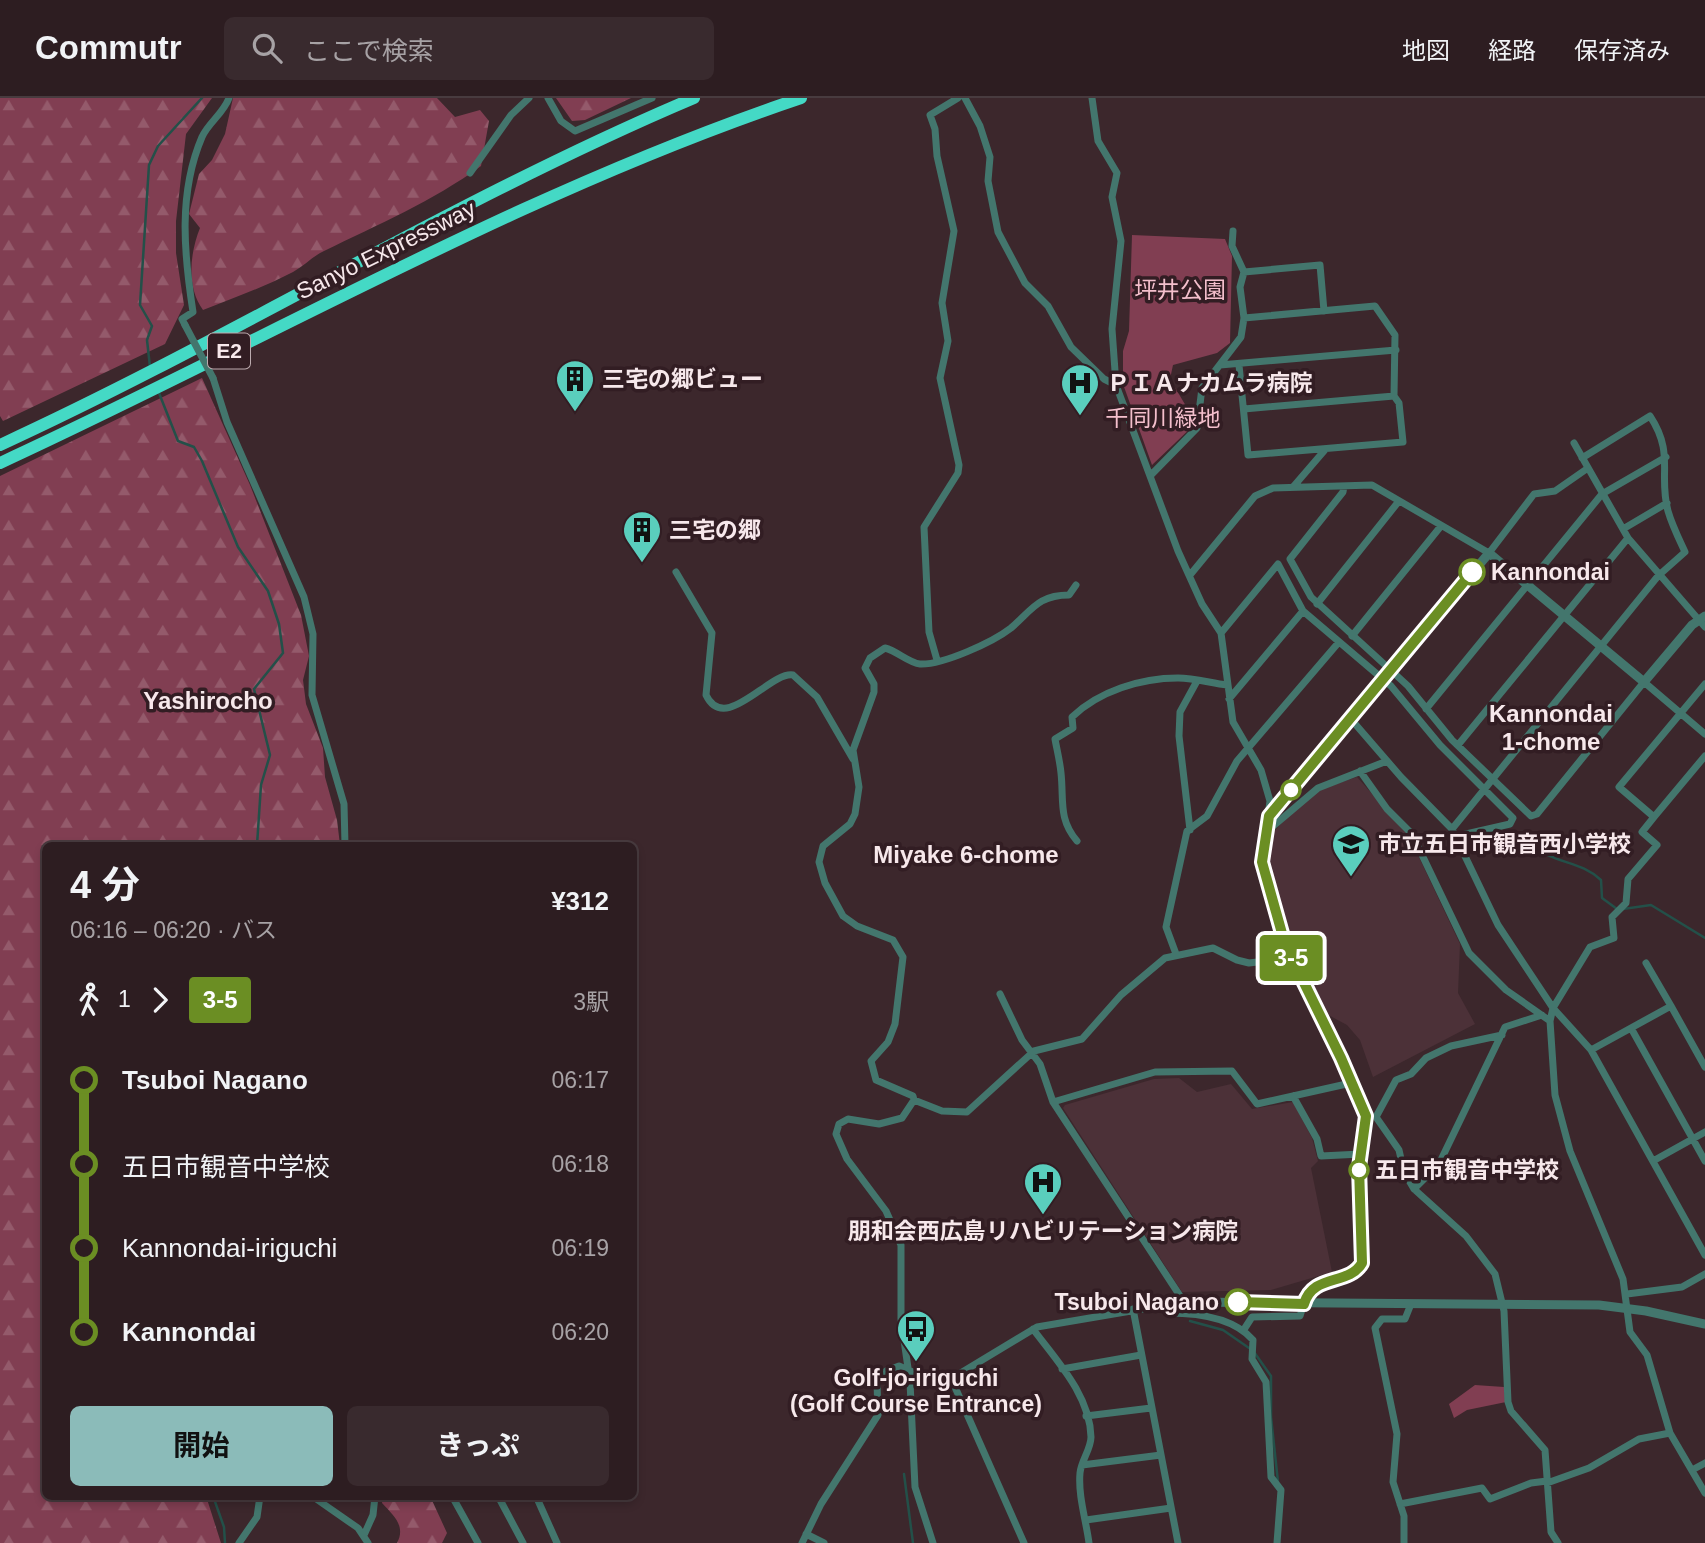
<!DOCTYPE html>
<html lang="ja">
<head>
<meta charset="utf-8">
<style>
	:root { --surface:#2d1d21; --page:#392a2e; --text:#f1f3f6; --muted:#a7a2a5; --line:#483b3f; --accent:#8bbbb9 }
	body { margin:0; font-family:Helvetica,"Noto Sans JP",sans-serif; background:var(--page); color:var(--text); height:100vh; display:flex; flex-direction:column; font-size:26px; white-space:nowrap }
	* { box-sizing:border-box; margin:0 }
	p { font-size:23px; color:var(--muted) }
	.icon { flex:none; width:38px; height:38px; fill:none; stroke:currentColor; stroke-width:2; stroke-linecap:round; stroke-linejoin:round }
	.map { position:relative; flex:1; overflow:hidden }
	.details { position:absolute; left:42px; top:744px; width:595px; height:658px; display:flex; flex-direction:column; background:var(--surface); border-radius:10px; box-shadow:0 4px 10px #0003,0 0 0 2px var(--line) }
	.details>* { flex:none }
	.badge { padding:0 14px; border-radius:5px; font-size:24px; line-height:46px }
	.map>.badge { position:absolute; translate:-50% -50%; box-shadow:0 0 0 4px #fff }
	.legs { display:flex; align-items:center; gap:10px; height:77px; padding:0 28px; font-size:23px }
	.legs p { margin-inline-start:auto }
	.headline { display:flex; align-items:center; justify-content:space-between; height:119px; padding:0 28px }
	h1 { font-size:38px; font-weight:700; line-height:52px }
	.cta { display:flex; gap:14px; margin-top:auto; padding:14px 28px }
	.cta a { flex:1; height:80px; border-radius:10px; background:var(--accent); color:#111; font-size:28px; font-weight:700; line-height:80px; text-align:center }
	.cta a+a { background:var(--page); color:var(--text) }
	ul { padding:0 28px; list-style:none }
	li { display:flex; align-items:center; gap:24px; height:84px; font-size:26px }
	li i { display:grid; place-items:center; width:10px; height:100%; margin:0 9px; background:currentColor }
	li i::after { content:''; width:18px; height:18px; margin:-9px; border:5px solid; border-radius:50%; background:var(--surface) }
	li p { margin-inline-start:auto }
	li:first-child i { background:linear-gradient(#0000 50%,currentColor 0) }
	li:last-child i { background:linear-gradient(currentColor 50%,#0000 0) }
	header { display:flex; align-items:center; gap:42px; box-sizing:border-box; height:98px; padding:0 35px; background:var(--surface); border-bottom:2px solid var(--line) }
	header strong { font-size:33px }
	nav { display:flex; gap:38px; margin-inline-start:auto; font-size:24px }
	.search { width:490px; height:63px; background:var(--page); display:flex; align-items:center; gap:18px; box-sizing:border-box; padding:0 24px; border-radius:10px; color:var(--muted); font-size:26px }
	.map>svg:first-child { display:block }
	.built { fill:#4c3138 }
	.green { fill:#813e52 }
	.forest { fill:url(#forest-firs) }
	.lines { fill:none; stroke-linecap:round; stroke-linejoin:round }
	.stream { stroke:#235049; stroke-width:2.5 }
	.minor { stroke:#43766d; stroke-width:7 }
	.tertiary { stroke:#43766d; stroke-width:9 }
	.motorway { stroke:#44d9c5; stroke-width:12 }
	.minor-bridge { stroke:#43766d; stroke-width:7 }
	.line-1-casing { stroke:#fff; stroke-width:16 }
	.line-1 { stroke:#6b8e23; stroke-width:10 }
	.stop-1-dot { fill:#fff; stroke:#6b8e23; stroke-width:3.5 }
	.labels { text-anchor:middle; stroke-width:7; stroke-linejoin:round; paint-order:stroke }
	.shield { fill:#321d23; stroke:#bcabaf; stroke-width:2 }
	.shield-label { font-size:21px; font-weight:bold; fill:#f7e8eb }
	.street-label { font-size:23px; fill:#f7e8eb; stroke:#321d23 }
	.park-label { font-size:23px; fill:#f4bfcc; stroke:#321d23 }
	.poi-label { font-size:23px; font-weight:bold; fill:#f7e8eb; stroke:#321d23; text-anchor:start }
	.stop-label { font-size:23px; font-weight:bold; fill:#f7e8eb; stroke:#321d23; text-anchor:start }
	.neighbourhood-label { font-size:24px; font-weight:bold; fill:#f7e8eb; stroke:#321d23 }
</style>
</head>
<body>
<header>
<strong>Commutr</strong>
<div class="search"><svg class="icon" aria-label="search" viewBox="0 0 24 24"><circle cx="10" cy="10" r="6"/><path d="M15 15l6 6"/></svg>ここで検索</div>
<nav><a>地図</a><a>経路</a><a>保存済み</a></nav>
</header>
<div class="map">
<svg width="1705" height="1445" viewBox="0 0 1705 1445">
	<defs>
		<pattern id="forest-firs" width="22" height="20" patternUnits="userSpaceOnUse" patternTransform="scale(1.75)"><rect width="22" height="20" fill="#813e52"/><path d="M5 1l3.5 6h-7zM16 11l3.5 6h-7z" fill="#945a6b"/></pattern>
	</defs>
	<rect width="100%" height="100%" fill="#3c272c"/>
	<path class="built" d="M1357,679L1408,736L1460,846L1458,895L1475,926L1373,979L1360,942L1347,927L1321,913L1291,849L1266,762L1273,734L1303,703L1324,690Z
		M1179,980L1197,994L1231,986L1252,1011L1293,1004L1312,1040L1318,1063L1311,1070L1332,1174L1271,1192L1182,1194L1063,1010L1065,1007L1154,981Z"/>
	<path class="green" d="M1132,137L1225,141L1232,158L1230,245L1217,255L1173,267L1170,281L1196,325L1152,367L1123,286V253L1129,233Z
		M1475,1287L1504,1289L1506,1304L1467,1312L1454,1320L1449,1306Z"/>
	<path class="forest" d="M0,0H212L186,36L176,123V155L184,207L165,246L3,323L0,318Z
		M233,0H437L455,19L480,12L489,23L481,68C433,103 377,127 324,153C313,158 304,168 293,174C264,189 234,200 203,212C186,189 190,155 200,130L189,116L199,76L212,62L225,36Z
		M556,0H631L585,22L572,23Z
		M202,280L250,387L301,517L309,558L303,582L306,606L323,650L325,679L337,722L340,747H46V1398H206L221,1445H0V378Z
		M383,1398H430L447,1435L442,1445H397C406,1428 394,1418 382,1405Z"/>
	<g class="lines">
		<path class="stream" d="M150,269L147,242L152,228L140,207L149,67L158,48L202,0
			M159,295L178,343L194,349L202,363L238,449L268,493L279,526L283,555L254,591L270,657L261,687L257,747
			M1522,734C1548,770 1575,758 1601,782L1602,800L1617,811
			M1623,811L1651,807L1705,840
			M1190,1223L1223,1232L1249,1250
			M1254,1254L1271,1278V1319L1278,1384
			M904,1376L913,1445
			M213,1398L224,1429L225,1445"/>
		<path class="minor" d="M548,0L561,23L575,33L652,0
			M965,0L980,28L990,59L988,83L998,134L1025,185L1048,208L1071,249L1104,281L1116,287
			M1092,0L1098,43L1117,75L1112,99L1121,143L1112,231L1116,287L1178,453L1202,506L1221,535L1233,624L1261,672L1270,703L1262,764L1285,846L1341,960L1366,1018L1359,1069L1361,1169L1315,1187L1306,1199L1300,1218L1252,1219L1243,1233
			M470,75L511,17L529,0
			M1244,174L1320,167L1324,213
			M185,227L182,221L193,214C184,156 178,95 202,39C209,24 223,16 229,0
			M1220,267L1396,252
			M1239,267L1248,357L1403,344L1399,305L1394,298L1395,237L1375,208L1244,220
			M213,280L227,324L304,499L313,536L312,597L344,706L345,747
			M1244,311L1394,298
			M1574,345L1628,440L1705,529
			M1151,377L1197,330L1202,290L1241,239L1244,220L1240,189L1244,174L1232,148L1233,133
			M1344,388L1343,394L1290,461L1311,499L1408,588L1452,642L1531,718L1537,716L1644,584L1705,636
			M1293,389L1324,353
			M1623,431L1667,405
			M676,474L712,535L706,597C725,637 770,573 793,577L817,599L853,661
			M1190,477L1255,398L1273,390L1372,387L1489,455L1534,396L1555,393L1588,370
			M1317,506L1399,403
			M1221,535L1278,466L1303,513L1391,588L1440,647L1513,720L1510,726L1453,739
			M1352,538L1441,428
			M937,562L929,534L924,429L958,375L959,367L940,280L948,243L942,205L954,133L937,58L935,31L930,17L958,0
			M1705,586L1619,689L1654,719L1705,658
			M1229,601L1303,513
			M1426,611L1602,396L1666,359
			M1350,620L1401,679L1452,731L1498,827L1553,910L1591,952L1705,1157
			M1458,647L1628,440
			M1360,673L1387,711L1412,736L1469,855L1506,892L1550,923
			M1654,719L1642,734L1657,747L1628,781L1626,805L1612,819L1614,840L1590,849L1553,910L1550,923L1555,997L1570,1053L1623,1181L1630,1234L1647,1257L1670,1335L1705,1395
			M1452,731L1658,478L1685,454C1679,441 1672,427 1668,413C1658,376 1675,356 1650,318L1582,360
			M1190,732L1179,638L1180,614L1197,583
			M1265,735L1318,690L1387,663
			M1077,743C1058,721 1064,702 1061,675C1060,664 1057,652 1055,641L1073,630L1072,619C1099,593 1141,580 1178,580C1194,580 1211,585 1227,587
			M1176,856L1166,829L1187,733L1207,718L1237,663L1339,544
			M1671,908L1705,969
			M1631,930L1705,1063
			M1591,952L1671,908L1646,865
			M1293,998L1317,1041L1321,1058L1361,1056
			M914,1002L942,1013L967,1014L1034,953L1082,941L1121,897L1165,860L1213,850L1237,862L1249,865L1291,860
			M1053,1004L1155,974L1232,973L1257,1006L1351,985
			M1376,1019L1399,1052L1404,1074L1414,1091L1466,1138L1495,1176L1504,1213L1508,1304L1511,1313L1545,1352L1551,1434L1558,1445
			M1376,1019L1396,982L1411,976L1426,960L1451,948L1502,937
			M1653,1063L1705,1034
			M1414,1091L1439,1066L1505,929L1542,917
			M1627,1196L1682,1189L1705,1176
			M1166,1206L1168,1215C1196,1215 1233,1219 1253,1242L1252,1261L1266,1284L1271,1379L1281,1392L1277,1445
			M1133,1211L1178,1445
			M1033,1231C1056,1262 1090,1297 1091,1339C1091,1351 1081,1363 1080,1375C1078,1398 1086,1422 1089,1445
			M1062,1271L1141,1257
			M951,1280L1024,1445
			M1086,1318L1151,1310
			M1082,1367L1161,1357
			M1692,1372L1705,1365
			M1547,1385L1589,1370L1639,1341L1670,1335
			M312,1398L358,1430L368,1445
			M452,1398L478,1445
			M498,1398L523,1445
			M536,1398L557,1445
			M1400,1406L1482,1390L1490,1401L1531,1385L1547,1383
			M1086,1422L1171,1410
			M806,1436L824,1445
			M364,1437L373,1417L375,1398
			M239,1445L257,1419L260,1398
			M802,1445L821,1406L878,1317L877,1284L886,1273L899,1268L931,1282L954,1279L1037,1229L1184,1204L1053,1004L1040,966L1022,942L1000,896
			M933,1445L915,1389L910,1284L901,1221V1147L886,1113L847,1061L836,1036L839,1026L848,1021L879,1026L902,1020L914,1002L913,998L876,982L871,963L888,944L895,926L903,859L893,842L857,828L843,818L825,785L819,764L823,748L850,726L855,716L859,689L853,652L874,594V586L865,570L870,560L885,550C897,553 909,565 920,566C943,567 993,544 1011,530C1032,512 1038,497 1069,497L1076,487
			M1404,1445V1418L1393,1384L1397,1336L1375,1230L1382,1221H1405L1411,1206"/>
		<path class="tertiary" d="M1269,718L1489,455L1644,584L1692,527L1705,518
			M1184,1204L1599,1207L1646,1213L1705,1226"/>
		<path class="motorway" d="M0,347C235,239 455,101 694,0
			M0,365C267,242 521,94 801,0"/>
		<path class="minor-bridge" d="M185,227L213,280"/>
	</g>
	<g class="lines">
		<defs>
			<path id="line-1" d="M1238,1204L1304,1206C1313,1175 1349,1188 1362,1165L1359,1069L1366,1018L1341,960L1285,846L1262,764L1269,718L1472,474"/>
		</defs>
		<use href="#line-1" class="line-1-casing"/>
		<use href="#line-1" class="line-1"/>
	</g>
	<defs>
		<symbol id="building-pin" viewBox="-11 -11 22 30"><path d="M0 17L-7.5 6A9.5 9.5 0 1 1 7.5 6Z" fill="#5acebd" stroke="#321d23"/><path d="M-4-6H4V6H1V3H-1V6H-4ZM-2.5-4.3h1.7v1.8h-1.7ZM.8-4.3h1.7v1.8H.8ZM-2.5-1h1.7V.8h-1.7ZM.8-1h1.7V.8H.8Z" fill="#111"/></symbol>
		<symbol id="hospital-pin" viewBox="-11 -11 22 30"><path d="M0 17L-7.5 6A9.5 9.5 0 1 1 7.5 6Z" fill="#5acebd" stroke="#321d23"/><path d="M-5-5h3v3.5h4V-5h3V5h-3V1.5h-4V5h-3Z" fill="#111"/></symbol>
		<symbol id="school-pin" viewBox="-11 -11 22 30"><path d="M0 17L-7.5 6A9.5 9.5 0 1 1 7.5 6Z" fill="#5acebd" stroke="#321d23"/><path d="M0-5L7-2L0 1L-7-2ZM-4 1L0 2.5L4 1V4Q0 6-4 4Z" fill="#111"/></symbol>
		<symbol id="bus-pin" viewBox="-11 -11 22 30"><path d="M0 17L-7.5 6A9.5 9.5 0 1 1 7.5 6Z" fill="#5acebd" stroke="#321d23"/><path d="M-5-6H5V4H4V6H2V4H-2V6H-4V4H-5ZM-3.5-4V0h7V-4ZM-3.5 1.2v1.5H-2V1.2ZM2 1.2v1.5H3.5V1.2Z" fill="#111"/></symbol>
	</defs>
	<g fill-rule="evenodd">
		<use href="#building-pin" x="553" y="259" width="44" height="60"/>
		<use href="#hospital-pin" x="1058" y="263" width="44" height="60"/>
		<use href="#building-pin" x="620" y="410" width="44" height="60"/>
		<use href="#school-pin" x="1329" y="724" width="44" height="60"/>
		<use href="#hospital-pin" x="1021" y="1062" width="44" height="60"/>
		<use href="#bus-pin" x="894" y="1209" width="44" height="60"/>
	</g>
	<g class="stop-1-dot">
		<circle cx="1472" cy="474" r="12"/>
		<circle cx="1291" cy="692" r="9"/>
		<circle cx="1359" cy="1072" r="9"/>
		<circle cx="1238" cy="1204" r="12"/>
	</g>
	<g class="labels">
		<rect class="shield" x="208" y="235.5" width="42" height="35" rx="5"/>
		<g class="shield-label">
			<text x="229" y="260">E2</text>
		</g>
		<g class="street-label">
			<text transform="translate(386 152) rotate(-26)" y="8">Sanyo Expressway</text>
		</g>
		<g class="park-label">
			<text x="1180" y="200">坪井公園</text>
			<text x="1163" y="328">千同川緑地</text>
		</g>
		<g class="poi-label">
			<text x="602" y="289">三宅の郷ビュー</text>
			<text x="1107" y="293">ＰＩＡナカムラ病院</text>
			<text x="669" y="440">三宅の郷</text>
			<text x="1378" y="754">市立五日市観音西小学校</text>
			<text x="1043" y="1141" text-anchor="middle">朋和会西広島リハビリテーション病院</text>
			<text x="916" y="1288" text-anchor="middle">Golf-jo-iriguchi<tspan x="916" dy="26">(Golf Course Entrance)</tspan></text>
		</g>
		<g class="stop-label">
			<text x="1491" y="482">Kannondai</text>
			<text x="1375" y="1080">五日市観音中学校</text>
			<text x="1219" y="1212" text-anchor="end">Tsuboi Nagano</text>
		</g>
		<g class="neighbourhood-label">
			<text x="208" y="611">Yashirocho</text>
			<text x="1551" y="624">Kannondai<tspan x="1551" dy="28">1-chome</tspan></text>
			<text x="966" y="765">Miyake 6-chome</text>
		</g>
	</g>
</svg>
<b class="badge" style="left:1291px;top:860px;background:#6b8e23;color:#fff">3-5</b>
<section class="details">
<div class="headline"><div><h1>4 分</h1><p>06:16 – 06:20 · バス</p></div><b>¥312</b></div>
<div class="legs"><svg class="icon" aria-label="walk" viewBox="0 0 24 24"><circle cx="13" cy="4" r="2"/><path d="M13 8l-2 6 4 7M11 14l-3 7M7 12l3-4h3l4 4"/></svg>1<svg class="icon" aria-label="forward" viewBox="0 0 24 24"><path d="M9 5l7 7-7 7"/></svg><b class="badge" style="background:#6b8e23;color:#fff">3-5</b><p>3駅</p></div>
<ul>
<li><i style="color:#6b8e23"></i><b>Tsuboi Nagano</b><p>06:17</p></li>
<li><i style="color:#6b8e23"></i><span>五日市観音中学校</span><p>06:18</p></li>
<li><i style="color:#6b8e23"></i><span>Kannondai-iriguchi</span><p>06:19</p></li>
<li><i style="color:#6b8e23"></i><b>Kannondai</b><p>06:20</p></li>
</ul>
<div class="cta"><a>開始</a><a>きっぷ</a></div>
</section>
</div>
</body>
</html>
